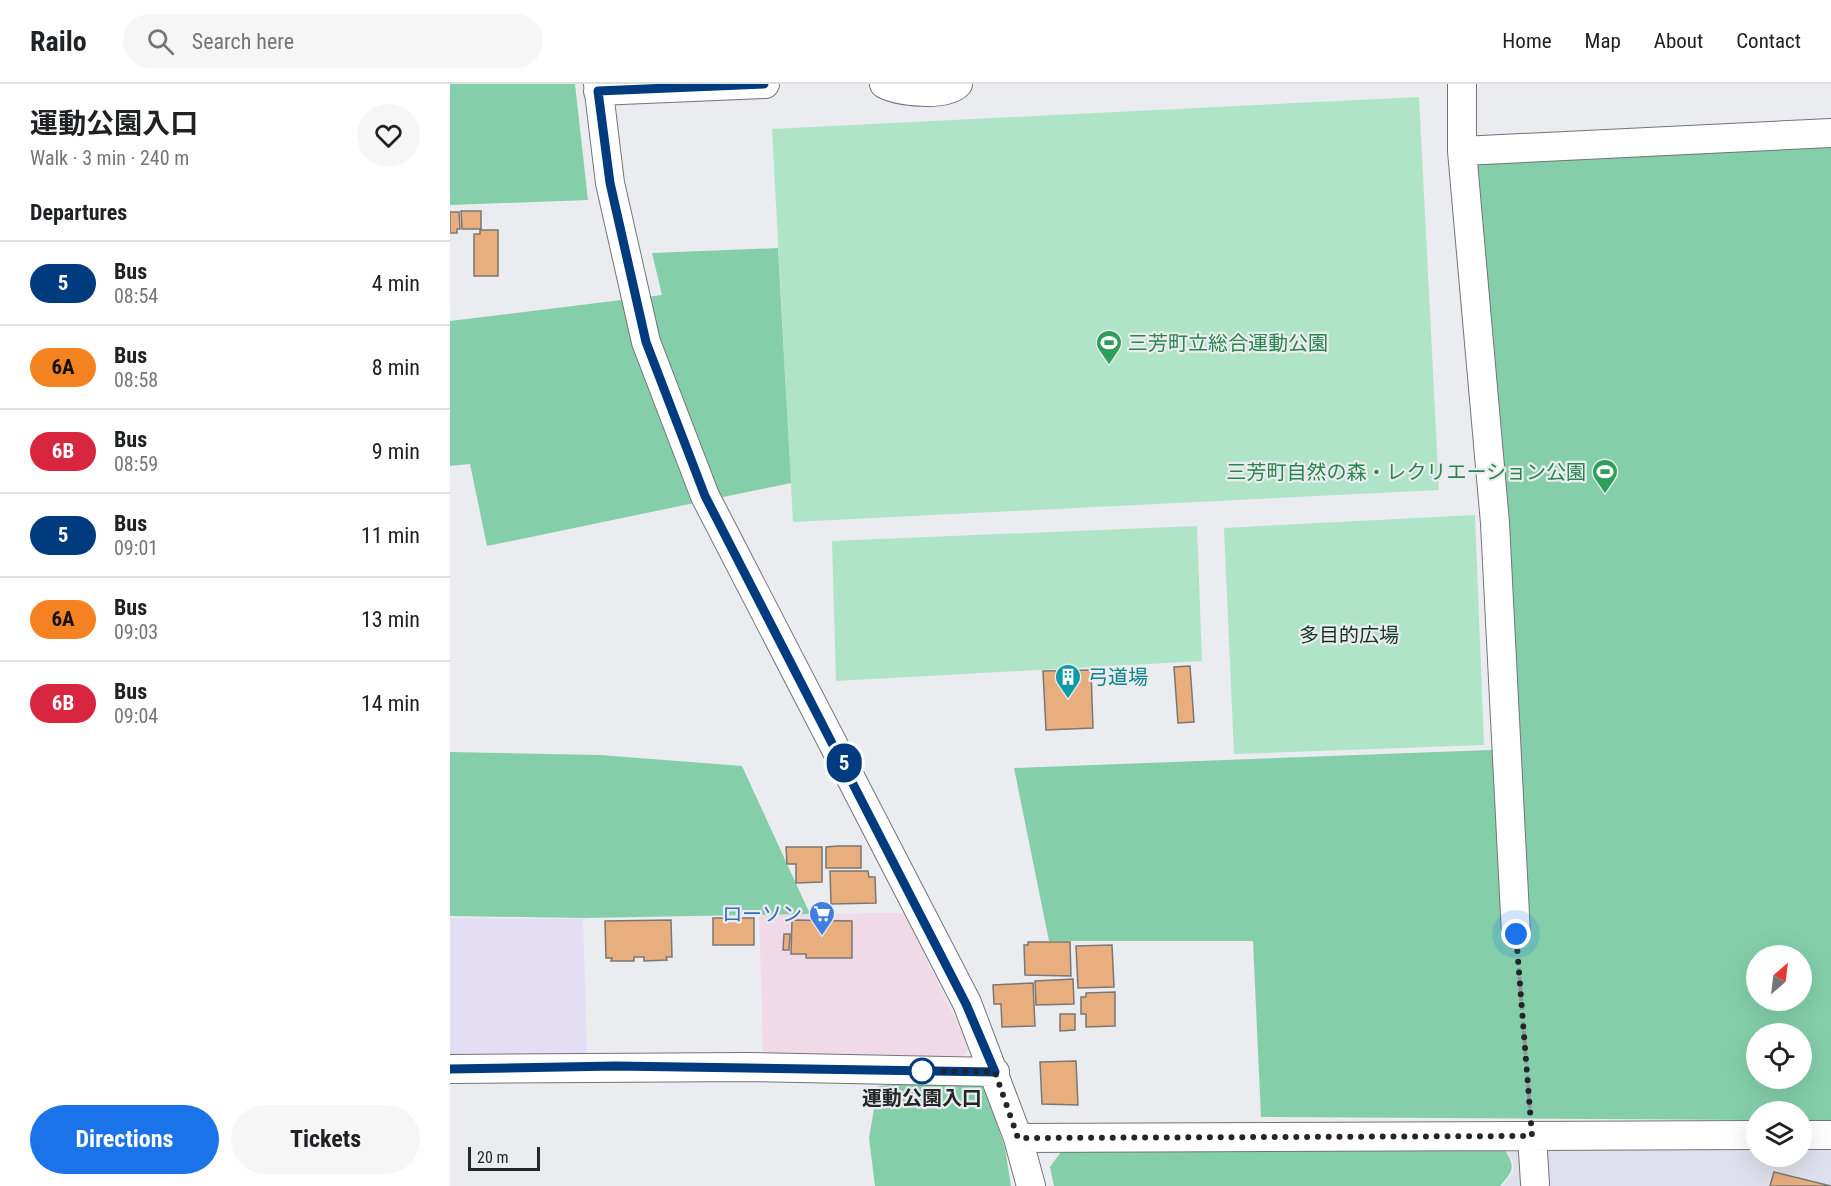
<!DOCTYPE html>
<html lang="en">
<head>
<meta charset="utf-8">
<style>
	:root { --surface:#fff; --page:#f6f6f6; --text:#202124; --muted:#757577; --line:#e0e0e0; --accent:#1a73e8 }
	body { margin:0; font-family:"Roboto Condensed","Noto Sans JP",sans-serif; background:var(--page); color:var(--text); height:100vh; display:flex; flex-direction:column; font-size:22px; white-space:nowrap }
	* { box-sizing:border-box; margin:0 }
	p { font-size:20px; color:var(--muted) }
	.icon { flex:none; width:33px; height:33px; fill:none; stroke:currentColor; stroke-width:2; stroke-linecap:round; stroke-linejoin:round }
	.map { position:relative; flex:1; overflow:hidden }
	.drawer { display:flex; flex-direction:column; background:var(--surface); width:450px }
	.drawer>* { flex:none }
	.badge { padding:0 12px; border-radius:20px; font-size:21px; line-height:39px }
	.needle { width:39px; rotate:28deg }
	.controls { position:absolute; left:1296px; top:861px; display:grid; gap:12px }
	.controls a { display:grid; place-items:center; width:66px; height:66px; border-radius:50%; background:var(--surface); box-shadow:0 6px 24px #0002; font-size:30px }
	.scale { position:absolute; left:18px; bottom:15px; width:72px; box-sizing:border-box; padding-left:6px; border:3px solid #242526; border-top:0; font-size:16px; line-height:21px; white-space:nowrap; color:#242526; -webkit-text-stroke:4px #eaecef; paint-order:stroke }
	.you { position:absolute; width:30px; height:30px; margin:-15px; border:4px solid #fff; border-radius:50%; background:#1a73e8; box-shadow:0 0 0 9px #1a73e833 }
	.map>.badge { position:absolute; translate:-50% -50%; box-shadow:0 0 0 3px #fff }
	h2 { padding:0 30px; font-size:22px; line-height:54px }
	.round { display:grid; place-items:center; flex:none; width:63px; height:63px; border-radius:32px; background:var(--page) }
	.head { display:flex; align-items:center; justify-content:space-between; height:102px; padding:0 30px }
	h1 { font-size:28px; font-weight:700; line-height:45px }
	.button { display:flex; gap:12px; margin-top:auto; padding:12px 30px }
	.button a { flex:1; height:69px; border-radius:36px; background:var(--accent); color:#fff; font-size:24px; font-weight:700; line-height:69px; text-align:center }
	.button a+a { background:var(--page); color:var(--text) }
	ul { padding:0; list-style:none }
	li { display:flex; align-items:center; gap:18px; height:84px; padding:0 30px; border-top:2px solid var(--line) }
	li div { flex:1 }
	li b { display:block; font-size:22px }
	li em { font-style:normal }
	li .badge { min-width:66px; font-weight:700; text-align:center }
	header { display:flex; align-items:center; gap:36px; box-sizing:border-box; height:84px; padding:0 30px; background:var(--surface); border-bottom:2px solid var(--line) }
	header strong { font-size:28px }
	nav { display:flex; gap:33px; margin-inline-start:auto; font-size:21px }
	.search { width:420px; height:54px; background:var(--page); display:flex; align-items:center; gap:15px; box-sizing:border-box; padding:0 21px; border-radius:33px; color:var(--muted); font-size:22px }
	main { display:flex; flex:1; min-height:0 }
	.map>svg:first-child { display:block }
	.commercial { fill:#f1dae8 }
	.industrial { fill:#e4def4 }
	.built { fill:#dee1ec }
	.green { fill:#afe4c8 }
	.forest { fill:#84cfaa; fill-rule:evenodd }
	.building { fill:#e8ae7e; stroke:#7a7774; stroke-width:1.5 }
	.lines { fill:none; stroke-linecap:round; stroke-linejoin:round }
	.minor-casing { stroke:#737477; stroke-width:30 }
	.path { stroke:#96979a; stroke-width:4; stroke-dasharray:6 3; stroke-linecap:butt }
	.minor { stroke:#fff; stroke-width:28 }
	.line-casing { stroke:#fff; stroke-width:14 }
	.line { stroke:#003b80; stroke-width:9 }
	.walk { stroke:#242526; stroke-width:6; stroke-dasharray:0 10.8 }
	.stop-dot { fill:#fff; stroke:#003b80; stroke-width:3 }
	.labels { text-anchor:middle; stroke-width:4.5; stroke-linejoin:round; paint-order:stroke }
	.leisure-label { font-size:20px; fill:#27864d; stroke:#eaecef; text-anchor:start }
	.park-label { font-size:20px; fill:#123525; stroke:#eaecef }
	.culture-label { font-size:20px; fill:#0d838f; stroke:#eaecef; text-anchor:start }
	.shop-label { font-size:20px; fill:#366cbe; stroke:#eaecef; text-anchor:end }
	.stop-label { font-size:20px; font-weight:bold; fill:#242526; stroke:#eaecef }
</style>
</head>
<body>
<header>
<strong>Railo</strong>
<div class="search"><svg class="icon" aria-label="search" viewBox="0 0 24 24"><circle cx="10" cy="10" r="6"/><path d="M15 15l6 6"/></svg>Search here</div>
<nav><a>Home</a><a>Map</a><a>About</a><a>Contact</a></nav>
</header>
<main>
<section class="drawer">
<div class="head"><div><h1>運動公園入口</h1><p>Walk · 3 min · 240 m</p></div><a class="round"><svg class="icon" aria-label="heart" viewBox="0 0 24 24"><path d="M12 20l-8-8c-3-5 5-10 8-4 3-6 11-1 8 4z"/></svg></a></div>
<h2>Departures</h2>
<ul>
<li><span class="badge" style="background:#003b80;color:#fff">5</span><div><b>Bus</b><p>08:54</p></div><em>4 min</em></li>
<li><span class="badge" style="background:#f58220;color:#111">6A</span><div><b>Bus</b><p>08:58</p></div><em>8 min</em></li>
<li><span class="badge" style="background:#d7263d;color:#fff">6B</span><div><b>Bus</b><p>08:59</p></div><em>9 min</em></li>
<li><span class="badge" style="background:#003b80;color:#fff">5</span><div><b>Bus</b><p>09:01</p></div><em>11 min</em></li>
<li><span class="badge" style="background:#f58220;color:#111">6A</span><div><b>Bus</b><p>09:03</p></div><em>13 min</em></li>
<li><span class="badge" style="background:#d7263d;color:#fff">6B</span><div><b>Bus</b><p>09:04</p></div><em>14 min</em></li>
</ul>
<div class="button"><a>Directions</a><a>Tickets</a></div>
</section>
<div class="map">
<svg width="1381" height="1102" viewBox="0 0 1381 1102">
	<rect width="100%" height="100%" fill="#eaecef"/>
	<path class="commercial" d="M454,829L519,963L509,978L313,970L309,830Z"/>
	<path class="industrial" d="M0,834L133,835L137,971L0,974Z"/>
	<path class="built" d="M1056,1065H1306V1072H1352V1065H1381V1102H1052L1063,1089L1064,1079Z"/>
	<path class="green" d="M969,13L989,406L343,438L322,45Z
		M1025,431L1034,661L784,670L774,444Z
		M747,442L752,577L386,597L382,457Z"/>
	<path class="forest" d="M0,0H125L138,116L0,121Z
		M1381,57V1036H1352V1028H1306V1036L811,1033L803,857H599L564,684L1067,665L1023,74ZM1306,872H1352V916H1306ZM1306,950H1352V994H1306Z
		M328,164L341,399L37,462L20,380L0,382V237L212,211L202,169Z
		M0,668L150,671L292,682L360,830L133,834L0,832Z
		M462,999L534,1002L555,1064L561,1102H425L419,1054L428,1002Z
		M1054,1064C1065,1083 1065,1085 1050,1102H604L600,1083L613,1065Z"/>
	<path class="building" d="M11,127H31V145H12Z
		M0,128H9L10,145H7V149H0Z
		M30,146H48V192H24V150H30Z
		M740,582L744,638L728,639L724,583Z
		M641,586L643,644L596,646L593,587Z
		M388,762H411V784H376V763Z
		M336,763H372V798L346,799V780H337Z
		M380,787H418L419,793H425L426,819L381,820Z
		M263,834H304V861H263Z
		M221,836L222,873H216L217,876L194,877V873H184V877H161L162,874H156L155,837Z
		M342,836L402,837V874H356V870H341Z
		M334,850H340L339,866H333Z
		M578,858H620L621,892L575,891L574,861H578Z
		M662,861L664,903L628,904L626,862Z
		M623,895L624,920L586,921L585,897Z
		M583,899L585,942L552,943L551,920H544L543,901Z
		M665,908V942L636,943V930H631V913H636V909Z
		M610,930H625V946L610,947Z
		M626,977L628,1021L592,1020L590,978Z
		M1324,1088L1381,1102H1320Z"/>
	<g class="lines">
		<defs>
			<path id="minor" d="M148,0L160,99L196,258L255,412L517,919L568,1054L581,1102
				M434,0C449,8 495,13 508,0
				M1012,0V67L1045,439L1066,850
				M148,7L315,0
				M1012,67L1381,49
				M0,985L298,983L545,988
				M1352,1051H1381
				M1082,1052L1085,1099
				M568,1054L1306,1051"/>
		</defs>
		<use href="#minor" class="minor-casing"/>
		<path class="path" d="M1068,875L1080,1026"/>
		<use href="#minor" class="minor"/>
	</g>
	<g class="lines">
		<defs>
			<path id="line" d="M0,985L166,982L545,988L516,920L255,412L196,258L160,99L148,7L314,0"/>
		</defs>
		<use href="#line" class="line-casing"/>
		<use href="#line" class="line"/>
		<path class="walk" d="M472,987L545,988L568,1054L1082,1052L1066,850"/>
	</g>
	<defs>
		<symbol id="stadium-pin" viewBox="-11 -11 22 30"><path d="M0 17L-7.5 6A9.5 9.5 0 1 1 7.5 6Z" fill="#2e9e5b" stroke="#eaecef"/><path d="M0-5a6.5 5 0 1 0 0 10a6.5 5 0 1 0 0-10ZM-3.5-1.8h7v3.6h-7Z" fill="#fff"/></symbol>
		<symbol id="building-pin" viewBox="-11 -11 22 30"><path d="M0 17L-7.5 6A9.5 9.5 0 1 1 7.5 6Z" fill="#0f9aa8" stroke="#eaecef"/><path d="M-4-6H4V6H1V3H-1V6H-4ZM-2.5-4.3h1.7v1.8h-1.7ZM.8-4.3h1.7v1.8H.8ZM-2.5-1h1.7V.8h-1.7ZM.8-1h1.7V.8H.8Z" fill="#fff"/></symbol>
		<symbol id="supermarket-pin" viewBox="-11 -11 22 30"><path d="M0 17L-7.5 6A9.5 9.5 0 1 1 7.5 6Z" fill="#3f7fe0" stroke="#eaecef"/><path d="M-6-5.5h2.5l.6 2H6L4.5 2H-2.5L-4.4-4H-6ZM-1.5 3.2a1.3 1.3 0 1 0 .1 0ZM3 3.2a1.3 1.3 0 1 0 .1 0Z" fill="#fff"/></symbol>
	</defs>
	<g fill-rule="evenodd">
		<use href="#stadium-pin" x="644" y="244" width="30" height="40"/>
		<use href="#stadium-pin" x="1140" y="373" width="30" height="40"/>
		<use href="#building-pin" x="603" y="578" width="30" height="40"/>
		<use href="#supermarket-pin" x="357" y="815" width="30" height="40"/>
	</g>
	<circle class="stop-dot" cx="472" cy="987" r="12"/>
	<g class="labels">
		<g class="leisure-label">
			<text x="678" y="266">三芳町立総合運動公園</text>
			<text x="1136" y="395" text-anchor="end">三芳町自然の森・レクリエーション公園</text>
		</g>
		<g class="park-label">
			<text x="899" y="558">多目的広場</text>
		</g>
		<g class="culture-label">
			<text x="638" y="600">弓道場</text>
		</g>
		<g class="shop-label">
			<text x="352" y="837">ローソン</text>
		</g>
		<g class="stop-label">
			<text x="472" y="1021">運動公園入口</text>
		</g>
	</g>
</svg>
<div class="controls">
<a><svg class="needle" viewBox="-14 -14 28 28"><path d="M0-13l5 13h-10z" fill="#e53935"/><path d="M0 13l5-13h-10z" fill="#757577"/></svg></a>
<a><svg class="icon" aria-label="locate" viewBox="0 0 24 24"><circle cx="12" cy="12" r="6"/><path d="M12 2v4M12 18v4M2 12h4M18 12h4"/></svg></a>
<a><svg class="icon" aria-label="layers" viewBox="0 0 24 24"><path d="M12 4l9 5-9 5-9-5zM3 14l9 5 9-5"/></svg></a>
</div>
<div class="scale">20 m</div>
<div class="you" style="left:1066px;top:850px"></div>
<b class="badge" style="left:394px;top:679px;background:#003b80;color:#fff">5</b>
</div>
</main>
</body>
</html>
